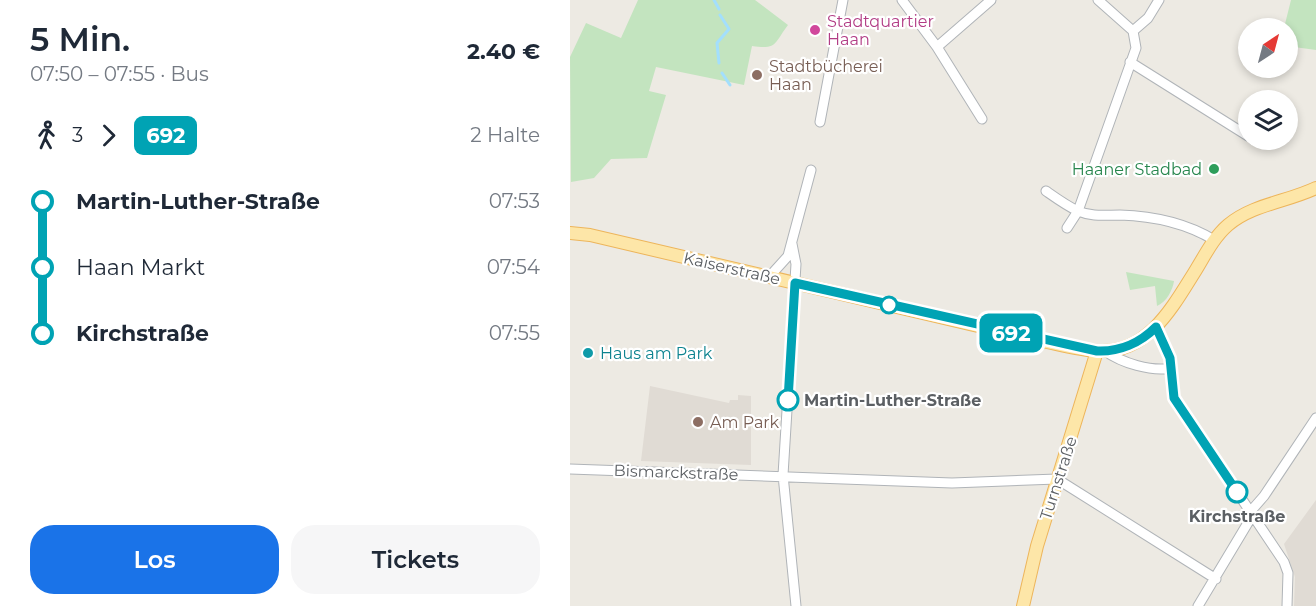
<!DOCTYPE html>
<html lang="de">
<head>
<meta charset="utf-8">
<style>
	:root { --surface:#fff; --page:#f6f6f7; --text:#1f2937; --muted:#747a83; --accent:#1a73e8 }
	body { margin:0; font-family:Montserrat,sans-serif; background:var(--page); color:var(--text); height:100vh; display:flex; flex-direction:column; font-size:22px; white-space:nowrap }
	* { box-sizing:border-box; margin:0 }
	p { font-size:20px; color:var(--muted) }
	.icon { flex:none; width:33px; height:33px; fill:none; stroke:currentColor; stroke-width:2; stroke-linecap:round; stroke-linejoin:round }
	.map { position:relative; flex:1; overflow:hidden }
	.details { display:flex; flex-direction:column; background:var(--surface); width:570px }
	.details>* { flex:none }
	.badge { padding:0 12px; border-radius:9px; font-size:21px; line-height:39px }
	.needle { width:39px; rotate:36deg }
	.tools { position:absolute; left:668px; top:18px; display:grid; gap:12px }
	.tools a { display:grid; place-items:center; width:60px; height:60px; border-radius:50%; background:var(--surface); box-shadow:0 3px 9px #0003; font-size:30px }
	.map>.badge { position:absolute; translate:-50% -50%; box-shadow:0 0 0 3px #fff }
	.legs { display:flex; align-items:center; gap:9px; height:66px; padding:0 30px; font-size:20px }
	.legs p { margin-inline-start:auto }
	.headline { display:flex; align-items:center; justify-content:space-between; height:102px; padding:0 30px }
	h1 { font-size:33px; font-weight:600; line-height:45px }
	.primary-button { display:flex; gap:12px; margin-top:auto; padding:12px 30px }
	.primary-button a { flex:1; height:69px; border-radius:24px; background:var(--accent); color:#fff; font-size:24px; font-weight:600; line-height:69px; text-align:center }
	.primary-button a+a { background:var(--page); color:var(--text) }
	ul { padding:0 30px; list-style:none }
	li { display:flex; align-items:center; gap:21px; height:66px; font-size:22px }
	li i { display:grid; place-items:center; width:9px; height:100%; margin:0 8px; background:currentColor }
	li i::after { content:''; width:15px; height:15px; margin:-8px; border:4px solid; border-radius:50%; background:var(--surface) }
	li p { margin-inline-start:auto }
	li:first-child i { background:linear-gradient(#0000 50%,currentColor 0) }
	li:last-child i { background:linear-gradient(currentColor 50%,#0000 0) }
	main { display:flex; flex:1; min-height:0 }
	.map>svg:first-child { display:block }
	.education { fill:#e0dbd4 }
	.green { fill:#c3e4bf }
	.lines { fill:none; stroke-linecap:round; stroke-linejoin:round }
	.stream { stroke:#a3dffd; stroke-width:3 }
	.minor-casing { stroke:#b0b4b8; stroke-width:11 }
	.major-casing { stroke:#edb55b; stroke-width:14 }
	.minor { stroke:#fff; stroke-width:9 }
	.major { stroke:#fde6a8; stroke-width:12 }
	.line-1-casing { stroke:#fff; stroke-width:14 }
	.line-1 { stroke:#00a3b4; stroke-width:9 }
	.hotel-dot { fill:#d1479c; stroke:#fff; stroke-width:2 }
	.education-dot { fill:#8d6e63; stroke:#fff; stroke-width:2 }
	.leisure-dot { fill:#2e9e5b; stroke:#fff; stroke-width:2 }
	.stop-1-dot { fill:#fff; stroke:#00a3b4; stroke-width:3 }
	.culture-dot { fill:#0f9aa8; stroke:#fff; stroke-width:2 }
	.labels { text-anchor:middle; stroke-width:4.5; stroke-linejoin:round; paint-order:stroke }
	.hotel-label { font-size:16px; fill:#b23c85; stroke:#fff; text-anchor:start }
	.education-label { font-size:16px; fill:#785e54; stroke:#fff; text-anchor:start }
	.leisure-label { font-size:16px; fill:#27864d; stroke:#fff; text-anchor:end }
	.street-label { font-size:16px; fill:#5b5f63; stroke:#fff }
	.culture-label { font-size:16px; fill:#0d838f; stroke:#fff; text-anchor:start }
	.stop-label { font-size:16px; font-weight:bold; fill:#5b5f63; stroke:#fff; text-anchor:start }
</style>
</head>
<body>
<main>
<section class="details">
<div class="headline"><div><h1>5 Min.</h1><p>07:50 – 07:55 · Bus</p></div><b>2.40 €</b></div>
<div class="legs"><svg class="icon" aria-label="walk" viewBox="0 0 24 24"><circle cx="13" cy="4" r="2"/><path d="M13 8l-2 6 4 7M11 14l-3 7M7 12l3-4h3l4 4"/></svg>3<svg class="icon" aria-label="forward" viewBox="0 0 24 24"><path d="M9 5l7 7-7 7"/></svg><b class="badge" style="background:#00a3b4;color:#fff">692</b><p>2 Halte</p></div>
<ul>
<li><i style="color:#00a3b4"></i><b>Martin-Luther-Straße</b><p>07:53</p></li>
<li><i style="color:#00a3b4"></i><span>Haan Markt</span><p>07:54</p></li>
<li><i style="color:#00a3b4"></i><b>Kirchstraße</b><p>07:55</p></li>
</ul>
<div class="primary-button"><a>Los</a><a>Tickets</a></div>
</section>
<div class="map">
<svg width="746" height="606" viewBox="0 0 746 606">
	<rect width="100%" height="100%" fill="#edeae3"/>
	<path class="education" d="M80,386L159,403L160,400H168V395L181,396V465L71,461Z
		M746,500V606H724L725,577L714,544Z"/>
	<path class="green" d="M68,0H185L218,25C204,43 208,50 182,46L174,85L86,67L79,91L96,95L77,158L41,159L24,178L1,182L0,57L16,23L51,38Z
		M721,0H746V50L717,46V28H714Z
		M556,272L604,281C603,289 597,302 587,306L585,286L560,290Z"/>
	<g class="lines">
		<path class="stream" d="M144,0L149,9
			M149,63L147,43L159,29L150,15
			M152,73L160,85"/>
		<defs>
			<path id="minor" d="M332,0L367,47L412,119
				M563,31L578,18L589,0
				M367,47L421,0
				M560,62L678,136
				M250,122L273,0
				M684,140L689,142
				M476,191C486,198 497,206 508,211C522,217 535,215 550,215C582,216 616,223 644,240
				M497,228L508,211L566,48L563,31L528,0
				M222,244L226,264L213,475L226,606
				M199,277L218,256L241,170
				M586,327L600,358L604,398L714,562L718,573L717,606
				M535,351C552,363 581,372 602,368
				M0,469L382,483L487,479L646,579
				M680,512L694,496L746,418
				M628,606L682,516"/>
			<path id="major" d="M0,233L20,235L468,340C488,344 510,351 531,351C578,352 602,308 624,273C634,257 643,238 658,225C683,204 717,202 746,188
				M453,606L467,546L527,351"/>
		</defs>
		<use href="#minor" class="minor-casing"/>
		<use href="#major" class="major-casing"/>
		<use href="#minor" class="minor"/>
		<use href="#major" class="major"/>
	</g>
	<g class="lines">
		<defs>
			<path id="line-1" d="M218,400L225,283L527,351C549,352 570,343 586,327L600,358L604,398L667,492"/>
		</defs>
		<use href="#line-1" class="line-1-casing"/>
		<use href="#line-1" class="line-1"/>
	</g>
	<circle class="hotel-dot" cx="245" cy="30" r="6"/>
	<g class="education-dot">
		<circle cx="187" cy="75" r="6"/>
		<circle cx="128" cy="422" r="6"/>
	</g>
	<circle class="leisure-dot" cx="644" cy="169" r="6"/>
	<g class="stop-1-dot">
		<circle cx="319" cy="305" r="8"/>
		<circle cx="218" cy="400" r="10"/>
		<circle cx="667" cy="492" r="10"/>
	</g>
	<circle class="culture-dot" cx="18" cy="353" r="6"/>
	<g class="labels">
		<g class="hotel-label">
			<text x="257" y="27">Stadtquartier<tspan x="257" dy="18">Haan</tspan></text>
		</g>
		<g class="education-label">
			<text x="199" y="72">Stadtbücherei<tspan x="199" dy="18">Haan</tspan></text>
			<text x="140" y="428">Am Park</text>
		</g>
		<g class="leisure-label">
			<text x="632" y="175">Haaner Stadbad</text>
		</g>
		<g class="street-label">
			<text transform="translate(162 268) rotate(13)" y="6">Kaiserstraße</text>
			<text transform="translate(106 472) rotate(2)" y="6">Bismarckstraße</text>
			<text transform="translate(488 478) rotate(-72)" y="6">Turnstraße</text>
		</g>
		<g class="culture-label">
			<text x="30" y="359">Haus am Park</text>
		</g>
		<g class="stop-label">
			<text x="234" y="406">Martin-Luther-Straße</text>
			<text x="667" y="522" text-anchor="middle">Kirchstraße</text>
		</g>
	</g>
</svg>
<div class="tools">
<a><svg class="needle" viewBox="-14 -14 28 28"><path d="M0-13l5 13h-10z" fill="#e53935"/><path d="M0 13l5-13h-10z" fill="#747a83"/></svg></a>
<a><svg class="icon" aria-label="layers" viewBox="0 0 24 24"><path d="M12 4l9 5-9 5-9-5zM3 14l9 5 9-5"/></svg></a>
</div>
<b class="badge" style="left:441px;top:333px;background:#00a3b4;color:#fff">692</b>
</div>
</main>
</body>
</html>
